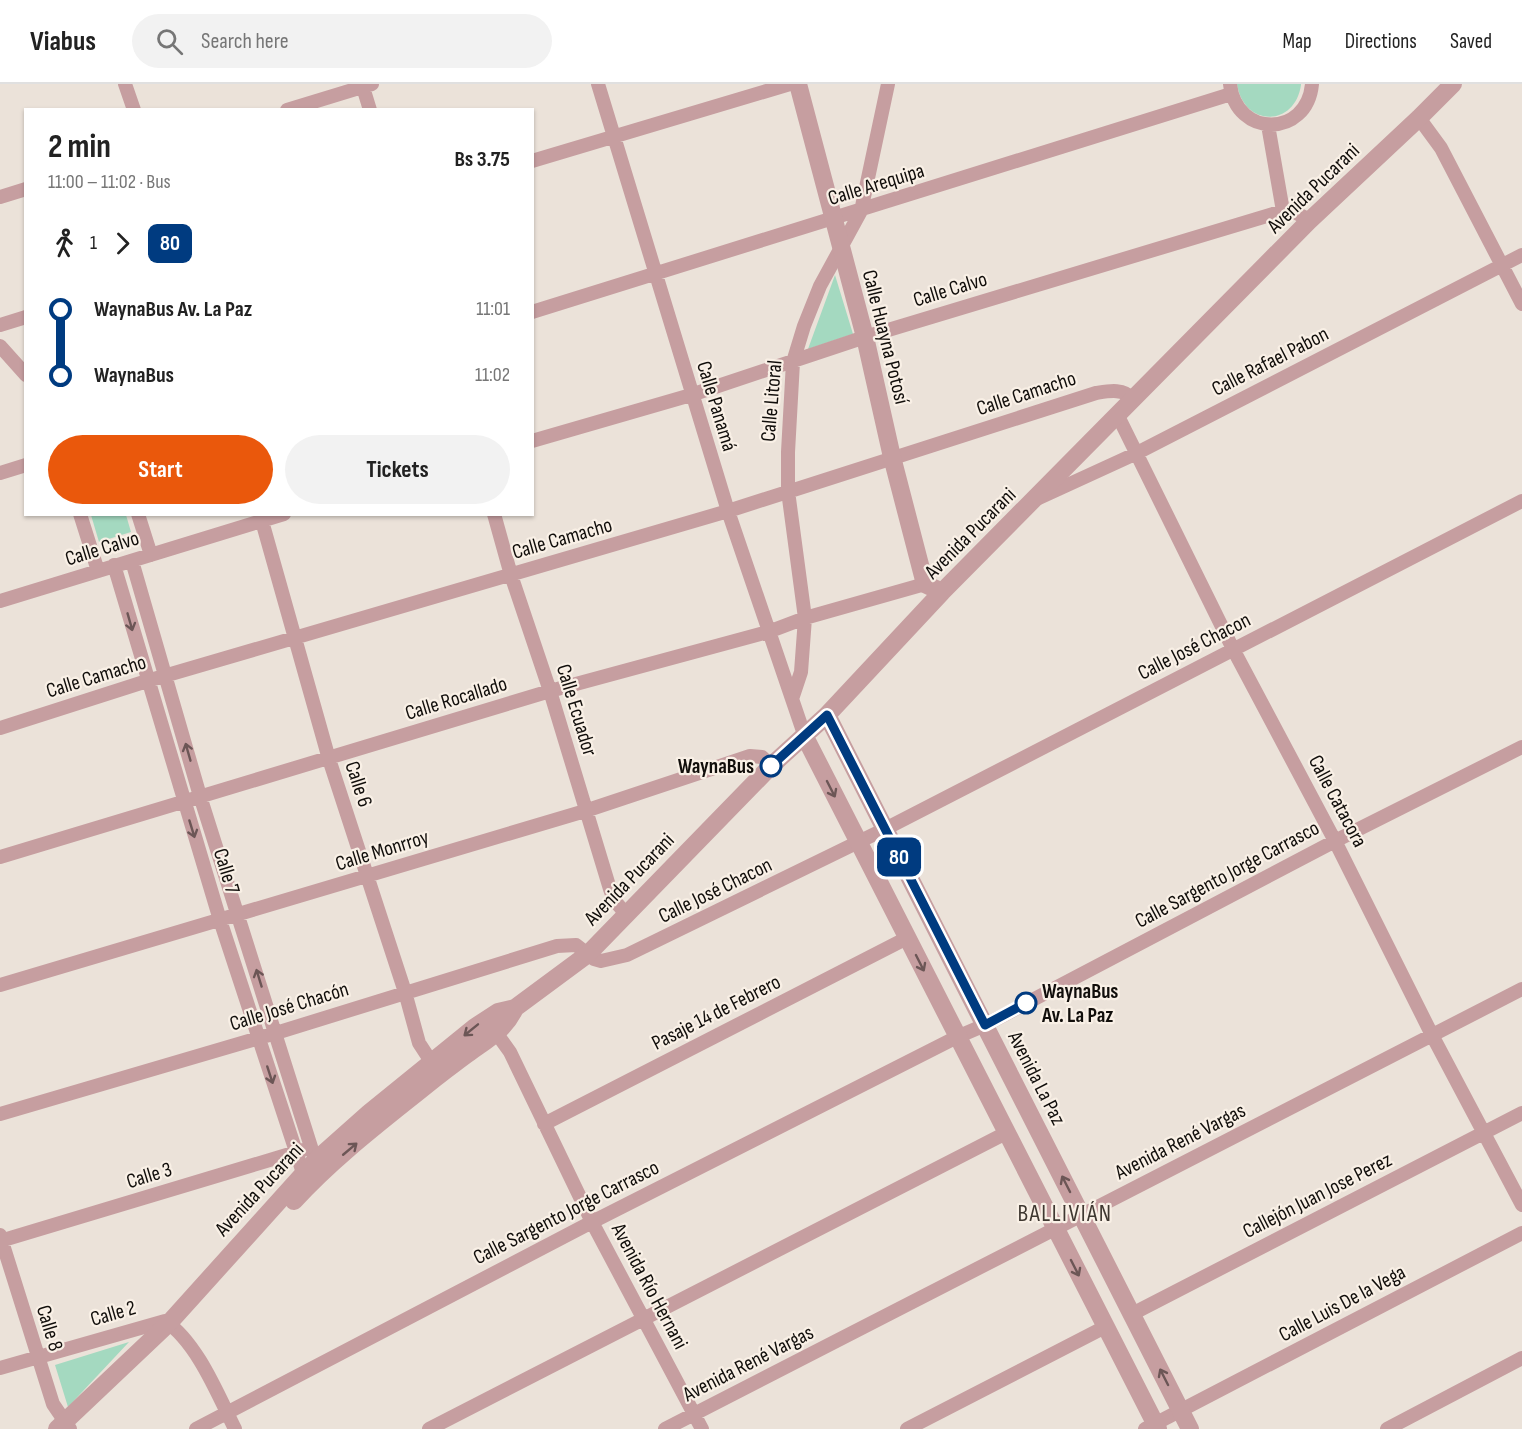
<!DOCTYPE html>
<html lang="en">
<head>
<meta charset="utf-8">
<style>
	:root { --surface:#fff; --page:#f2f2f2; --text:#222; --muted:#767676; --line:#e0e0e0; --accent:#ea580c }
	body { margin:0; font-family:"Sofia Sans Condensed",sans-serif; background:var(--page); color:var(--text); height:100vh; display:flex; flex-direction:column; font-size:22px; white-space:nowrap }
	* { box-sizing:border-box; margin:0 }
	p { font-size:20px; color:var(--muted) }
	.icon { flex:none; width:33px; height:33px; fill:none; stroke:currentColor; stroke-width:2; stroke-linecap:round; stroke-linejoin:round }
	.map { position:relative; flex:1; overflow:hidden }
	.details { position:absolute; left:24px; top:24px; width:510px; height:408px; display:flex; flex-direction:column; background:var(--surface); border-radius:0px; box-shadow:0 2px 4px #0004 }
	.details>* { flex:none }
	.badge { padding:0 12px; border-radius:9px; font-size:21px; line-height:39px }
	.map>.badge { position:absolute; translate:-50% -50%; box-shadow:0 0 0 3px #fff }
	.legs { display:flex; align-items:center; gap:9px; height:66px; padding:0 24px; font-size:20px }
	.legs p { margin-inline-start:auto }
	.overview { display:flex; align-items:center; justify-content:space-between; height:102px; padding:0 24px }
	h1 { font-size:33px; font-weight:700; line-height:45px }
	.cta { display:flex; gap:12px; margin-top:auto; padding:12px 24px }
	.cta a { flex:1; height:69px; border-radius:36px; background:var(--accent); color:#fff; font-size:24px; font-weight:700; line-height:69px; text-align:center }
	.cta a+a { background:var(--page); color:var(--text) }
	ul { padding:0 24px; list-style:none }
	li { display:flex; align-items:center; gap:21px; height:66px; font-size:22px }
	li i { display:grid; place-items:center; width:9px; height:100%; margin:0 8px; background:currentColor }
	li i::after { content:''; width:15px; height:15px; margin:-8px; border:4px solid; border-radius:50%; background:var(--surface) }
	li p { margin-inline-start:auto }
	li:first-child i { background:linear-gradient(#0000 50%,currentColor 0) }
	li:last-child i { background:linear-gradient(currentColor 50%,#0000 0) }
	header { display:flex; align-items:center; gap:36px; box-sizing:border-box; height:84px; padding:0 30px; background:var(--surface); border-bottom:2px solid var(--line) }
	header strong { font-size:28px }
	nav { display:flex; gap:33px; margin-inline-start:auto; font-size:21px }
	.search { width:420px; height:54px; background:var(--page); display:flex; align-items:center; gap:15px; box-sizing:border-box; padding:0 21px; border-radius:33px; color:var(--muted); font-size:22px }
	.map>svg:first-child { display:block }
	.green { fill:#a4d9c0 }
	.lines { fill:none; stroke-linecap:round; stroke-linejoin:round }
	.minor { stroke:#c69ea0; stroke-width:14 }
	.tertiary { stroke:#c69ea0; stroke-width:18 }
	.oneway { stroke:#6c5656 }
	.line-1-casing { stroke:#fff; stroke-width:14 }
	.line-1 { stroke:#003b80; stroke-width:9 }
	.stop-1-dot { fill:#fff; stroke:#003b80; stroke-width:3 }
	.labels { text-anchor:middle; stroke-width:4.5; stroke-linejoin:round; paint-order:stroke }
	.street-label { font-size:21px; fill:#110e0b; stroke:#f9f0e6 }
	.stop-label { font-size:21px; font-weight:bold; fill:#110e0b; stroke:#f9f0e6; text-anchor:end }
	.quarter-label { font-size:24px; letter-spacing:1.5px; fill:#3f3831; stroke:#f9f0e6 }
</style>
</head>
<body>
<header>
<strong>Viabus</strong>
<div class="search"><svg class="icon" aria-label="search" viewBox="0 0 24 24"><circle cx="10" cy="10" r="6"/><path d="M15 15l6 6"/></svg>Search here</div>
<nav><a>Map</a><a>Directions</a><a>Saved</a></nav>
</header>
<div class="map">
<svg width="1522" height="1345" viewBox="0 0 1522 1345">
	<rect width="100%" height="100%" fill="#ebe2d9"/>
	<path class="green" d="M1237,0H1301V1C1295,43 1244,44 1237,0Z
		M835,191L853,250L808,265Z
		M91,431H126L131,448L99,458Z
		M129,1258L68,1323L55,1281Z"/>
	<g class="lines">
		<path class="minor" d="M125,0L134,26
			M362,0L370,26
			M598,0L728,427L805,653
			M1230,0C1236,54 1307,54 1312,0
			M287,26L372,0
			M1419,34L1441,64L1522,220
			M1268,41L1283,127
			M532,77L790,0
			M0,113L26,105
			M532,228L1231,10
			M0,241L26,233
			M0,262L26,291
			M1118,332L1233,565L1335,757L1432,951L1522,1121
			M532,357L691,311L865,253L1283,127C1294,127 1301,130 1309,137
			M0,389L26,381
			M1039,414L1135,370L1522,171
			M80,430L98,487
			M138,430L151,471
			M260,430L329,675L405,908L419,959L432,979
			M494,430L511,491L550,607L610,805L614,816L626,830
			M132,477L200,712L318,1085
			M114,481L220,836L306,1098
			M0,517L284,430
			M792,615L801,588L805,534L788,407V368L793,278L804,242L820,202L861,127L888,0
			M0,644L147,597L728,427L1096,309C1109,307 1123,304 1133,315
			M0,773L550,607L768,548L805,534L925,500
			M0,901L585,727L750,672L762,673L771,682
			M497,950L510,968L592,1138L702,1345
			M0,1030L276,949L557,862L576,861L594,875L601,877L627,871L885,745L1522,417
			M544,1040L907,854
			M0,1151L53,1320L70,1345
			M0,1157L303,1066
			M1132,1230L1522,1029
			M0,1284L165,1237C197,1258 218,1311 235,1345
			M196,1345L592,1138L957,953L985,941L1335,757L1522,663
			M429,1345L1006,1049
			M665,1345L1522,905
			M907,1345L1105,1243
			M1145,1345L1522,1149
			M1387,1345L1522,1274"/>
		<path class="tertiary" d="M798,0L865,253L892,373L925,500L942,508
			M827,631L1190,1345
			M805,653L1158,1345
			M294,1117C335,1072 386,1034 433,996C445,987 457,977 470,968C488,955 505,946 515,924
			M57,1345L169,1239L315,1077L369,1029L475,943L498,928L515,924L588,870L771,682L827,631L942,508L1309,137L1419,34L1453,0"/>
	</g>
	<defs><path id="oneway-shaft" d="M-6 0H5M1.5-3L5.5 0L1.5 3" fill="none" stroke-width="1.6" stroke-linecap="round" stroke-linejoin="round" transform="scale(1.5)"/></defs>
	<g class="oneway">
		<use href="#oneway-shaft" transform="translate(130 538) rotate(74)"/>
		<use href="#oneway-shaft" transform="translate(188 668) rotate(-106)"/>
		<use href="#oneway-shaft" transform="translate(831 705) rotate(63)"/>
		<use href="#oneway-shaft" transform="translate(192 745) rotate(73)"/>
		<use href="#oneway-shaft" transform="translate(920 879) rotate(63)"/>
		<use href="#oneway-shaft" transform="translate(259 894) rotate(-107)"/>
		<use href="#oneway-shaft" transform="translate(471 946) rotate(141)"/>
		<use href="#oneway-shaft" transform="translate(270 991) rotate(72)"/>
		<use href="#oneway-shaft" transform="translate(350 1065) rotate(-40)"/>
		<use href="#oneway-shaft" transform="translate(1066 1100) rotate(-117)"/>
		<use href="#oneway-shaft" transform="translate(1075 1184) rotate(63)"/>
		<use href="#oneway-shaft" transform="translate(1164 1293) rotate(-117)"/>
	</g>
	<g class="lines">
		<defs>
			<path id="line-1" d="M771,682L827,631L985,941L1026,919"/>
		</defs>
		<use href="#line-1" class="line-1-casing"/>
		<use href="#line-1" class="line-1"/>
	</g>
	<g class="stop-1-dot">
		<circle cx="771" cy="682" r="10"/>
		<circle cx="1026" cy="919" r="10"/>
	</g>
	<g class="labels">
		<g class="street-label">
			<text transform="translate(876 100) rotate(-17)" y="7">Calle Arequipa</text>
			<text transform="translate(1313 104) rotate(-44)" y="7">Avenida Pucarani</text>
			<text transform="translate(950 205) rotate(-17)" y="7">Calle Calvo</text>
			<text transform="translate(886 253) rotate(76)" y="7">Calle Huayna Potosí</text>
			<text transform="translate(1270 277) rotate(-27)" y="7">Calle Rafael Pabon</text>
			<text transform="translate(1026 309) rotate(-18)" y="7">Calle Camacho</text>
			<text transform="translate(771 317) rotate(-85)" y="7">Calle Litoral</text>
			<text transform="translate(717 322) rotate(73)" y="7">Calle Panamá</text>
			<text transform="translate(970 449) rotate(-45)" y="7">Avenida Pucarani</text>
			<text transform="translate(562 454) rotate(-16)" y="7">Calle Camacho</text>
			<text transform="translate(102 464) rotate(-17)" y="7">Calle Calvo</text>
			<text transform="translate(1194 562) rotate(-27)" y="7">Calle José Chacon</text>
			<text transform="translate(96 592) rotate(-17)" y="7">Calle Camacho</text>
			<text transform="translate(456 614) rotate(-17)" y="7">Calle Rocallado</text>
			<text transform="translate(577 626) rotate(73)" y="7">Calle Ecuador</text>
			<text transform="translate(359 700) rotate(72)" y="7">Calle 6</text>
			<text transform="translate(1338 717) rotate(62)" y="7">Calle Catacora</text>
			<text transform="translate(382 766) rotate(-17)" y="7">Calle Monrroy</text>
			<text transform="translate(227 787) rotate(73)" y="7">Calle 7</text>
			<text transform="translate(1227 790) rotate(-28)" y="7">Calle Sargento Jorge Carrasco</text>
			<text transform="translate(629 795) rotate(-46)" y="7">Avenida Pucarani</text>
			<text transform="translate(715 806) rotate(-26)" y="7">Calle José Chacon</text>
			<text transform="translate(289 922) rotate(-17)" y="7">Calle José Chacón</text>
			<text transform="translate(716 928) rotate(-27)" y="7">Pasaje 14 de Febrero</text>
			<text transform="translate(1037 994) rotate(63)" y="7">Avenida La Paz</text>
			<text transform="translate(1180 1057) rotate(-27)" y="7">Avenida René Vargas</text>
			<text transform="translate(149 1091) rotate(-17)" y="7">Calle 3</text>
			<text transform="translate(259 1105) rotate(-47)" y="7">Avenida Pucarani</text>
			<text transform="translate(1317 1111) rotate(-27)" y="7">Callejón Juan Jose Perez</text>
			<text transform="translate(566 1128) rotate(-27)" y="7">Calle Sargento Jorge Carrasco</text>
			<text transform="translate(650 1202) rotate(62)" y="7">Avenida Río Hernani</text>
			<text transform="translate(1342 1219) rotate(-28)" y="7">Calle Luis De la Vega</text>
			<text transform="translate(113 1229) rotate(-16)" y="7">Calle 2</text>
			<text transform="translate(50 1244) rotate(73)" y="7">Calle 8</text>
			<text transform="translate(748 1279) rotate(-27)" y="7">Avenida René Vargas</text>
		</g>
		<g class="stop-label">
			<text x="754" y="689">WaynaBus</text>
			<text x="1042" y="914" text-anchor="start">WaynaBus<tspan x="1042" dy="24">Av. La Paz</tspan></text>
		</g>
		<g class="quarter-label">
			<text x="1065" y="1137">BALLIVIÁN</text>
		</g>
	</g>
</svg>
<b class="badge" style="left:899px;top:773px;background:#003b80;color:#fff">80</b>
<section class="details">
<div class="overview"><div><h1>2 min</h1><p>11:00 – 11:02 · Bus</p></div><b>Bs 3.75</b></div>
<div class="legs"><svg class="icon" aria-label="walk" viewBox="0 0 24 24"><circle cx="13" cy="4" r="2"/><path d="M13 8l-2 6 4 7M11 14l-3 7M7 12l3-4h3l4 4"/></svg>1<svg class="icon" aria-label="forward" viewBox="0 0 24 24"><path d="M9 5l7 7-7 7"/></svg><b class="badge" style="background:#003b80;color:#fff">80</b></div>
<ul>
<li><i style="color:#003b80"></i><b>WaynaBus Av. La Paz</b><p>11:01</p></li>
<li><i style="color:#003b80"></i><b>WaynaBus</b><p>11:02</p></li>
</ul>
<div class="cta"><a>Start</a><a>Tickets</a></div>
</section>
</div>
</body>
</html>
